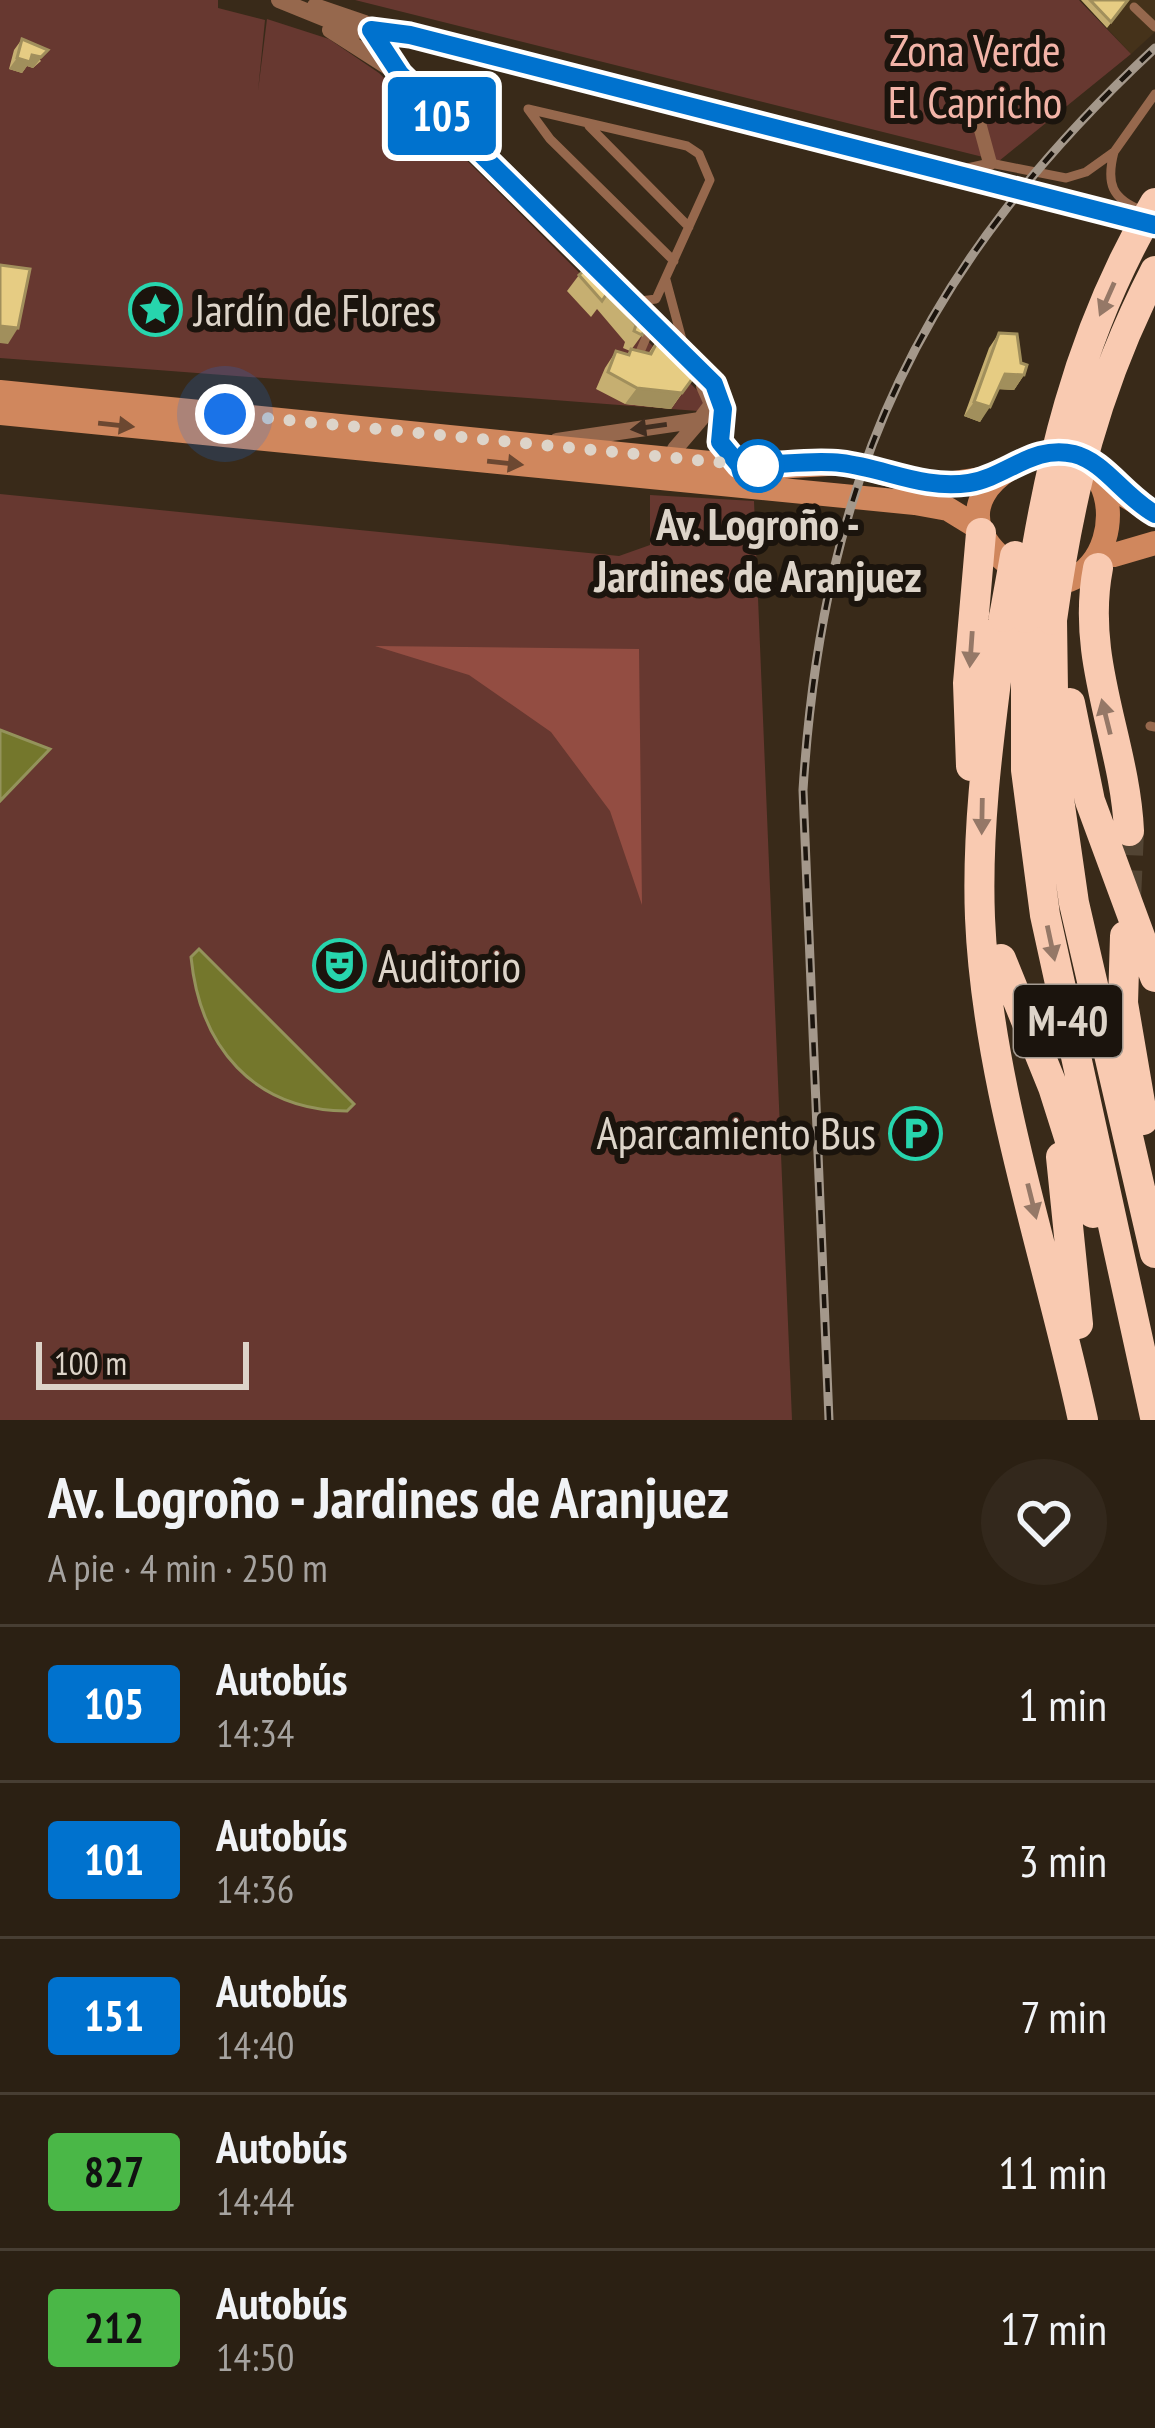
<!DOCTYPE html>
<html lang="es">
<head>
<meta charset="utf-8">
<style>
	:root { --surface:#2b2013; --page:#33281c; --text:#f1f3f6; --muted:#a6a3a0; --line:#473e33 }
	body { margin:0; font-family:"PT Sans Narrow",sans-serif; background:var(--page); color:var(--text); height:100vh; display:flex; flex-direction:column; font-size:45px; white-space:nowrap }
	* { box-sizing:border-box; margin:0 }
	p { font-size:39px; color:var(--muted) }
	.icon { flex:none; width:66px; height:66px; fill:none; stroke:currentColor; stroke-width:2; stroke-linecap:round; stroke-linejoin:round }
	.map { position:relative; height:1420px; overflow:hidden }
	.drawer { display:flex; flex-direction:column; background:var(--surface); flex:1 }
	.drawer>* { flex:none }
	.badge { padding:0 24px; border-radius:9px; font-size:42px; line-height:78px }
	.scale { position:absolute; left:36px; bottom:30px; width:213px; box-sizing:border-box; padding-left:12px; border:6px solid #ddd4c9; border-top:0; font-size:33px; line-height:42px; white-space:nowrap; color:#ddd4c9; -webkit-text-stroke:9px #1b140d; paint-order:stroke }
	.you { position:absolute; width:60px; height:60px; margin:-30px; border:9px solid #fff; border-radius:50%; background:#1a73e8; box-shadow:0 0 0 18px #1a73e833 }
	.map>.badge { position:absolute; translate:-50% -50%; box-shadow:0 0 0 6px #fff }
	.round { display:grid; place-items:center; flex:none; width:126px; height:126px; border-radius:63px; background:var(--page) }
	.head { display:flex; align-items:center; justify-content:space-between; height:204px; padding:0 48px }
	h1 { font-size:57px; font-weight:800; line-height:90px }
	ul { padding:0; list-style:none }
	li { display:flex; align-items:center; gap:36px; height:156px; padding:0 48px; border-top:3px solid var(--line) }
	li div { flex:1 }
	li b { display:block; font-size:45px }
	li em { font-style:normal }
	li .badge { min-width:132px; font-weight:700; text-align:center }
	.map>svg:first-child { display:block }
	.built { fill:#45321a }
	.green { fill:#673830 }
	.forest { fill:#934d42 }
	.water { fill:#74772c; stroke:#94935b; stroke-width:3 }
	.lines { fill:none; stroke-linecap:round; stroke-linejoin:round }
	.motorway-tunnel { stroke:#524433; stroke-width:30; stroke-dasharray:30 15; stroke-linecap:butt }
	.service { stroke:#96684d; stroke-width:9 }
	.pedestrian { stroke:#96684d; stroke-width:14 }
	.minor { stroke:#96684d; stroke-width:16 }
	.secondary { stroke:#d0875d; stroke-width:24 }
	.motorway { stroke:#f9cab1; stroke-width:30 }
	.rail-casing { stroke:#a4988b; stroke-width:9 }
	.rail { stroke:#1b140d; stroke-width:4.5; stroke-dasharray:14; stroke-linecap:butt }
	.motorway-bridge { stroke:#f9cab1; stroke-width:30 }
	.wall { fill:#c6af71 }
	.shaded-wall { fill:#a18f5c }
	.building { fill:#e6cc83; stroke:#a18f5c; stroke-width:3 }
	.oneway { fill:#957867 }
	.oneway2 { fill:#6c4831 }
	.oneway3 { fill:#402d20 }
	.line-casing { stroke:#fff; stroke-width:27 }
	.line { stroke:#0072ce; stroke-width:18 }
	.walk { stroke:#ddd4c9; stroke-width:12; stroke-dasharray:0 21.6 }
	.stop-dot { fill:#fff; stroke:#0072ce; stroke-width:6 }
	.labels { text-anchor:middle; stroke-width:12; stroke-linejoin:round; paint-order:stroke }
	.shield { fill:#1b140d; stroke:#a39a91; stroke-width:3 }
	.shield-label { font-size:42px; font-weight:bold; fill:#ddd4c9 }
	.park-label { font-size:45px; fill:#f3b4a8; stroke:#1b140d }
	.poi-label { font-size:45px; fill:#ddd4c9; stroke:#1b140d; text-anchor:start }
	.stop-label { font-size:45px; font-weight:bold; fill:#ddd4c9; stroke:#1b140d }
</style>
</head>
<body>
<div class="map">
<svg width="1155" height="1420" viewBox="0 0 1155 1420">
	<rect width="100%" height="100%" fill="#392a19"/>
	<path class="built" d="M1081,0H1155V32L1131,54Z"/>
	<path class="green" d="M0,0H218V8L265,20L258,91L267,19L329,39L379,73L705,398L704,406L698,411L0,358Z
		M355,0H1079L1131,54L999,161Z
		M0,494L619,556L650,545V495L754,501L792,1420H0Z"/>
	<path class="forest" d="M375,646L639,649L642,905L610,811L551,732L469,675Z"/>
	<path class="water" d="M0,730L50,749L0,801Z
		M199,949L354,1104L347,1111C253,1110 200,1047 191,957Z"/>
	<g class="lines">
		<path class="motorway-tunnel" d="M1126,900L1129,831"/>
		<path class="service" d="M1134,7L1155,27
			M528,109L687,146L699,154L710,180L656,299L633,302
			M528,109L550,139L674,261
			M589,126L689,227
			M1114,152C1106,183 1111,199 1143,211
			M954,171L990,163L1066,178L1086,172L1114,152L1155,94
			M666,280L685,351
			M637,359L651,326
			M1150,726L1155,727"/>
		<path class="pedestrian" d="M978,119L990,163"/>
		<path class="minor" d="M279,0L353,30L409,35L1148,223
			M315,6L365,23L400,74L606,280
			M330,30L394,71
			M633,306L714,384L723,409L720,442L738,464
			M557,441L700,420L712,404L704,386
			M679,469L675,449L699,421"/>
		<path class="secondary" d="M0,392L710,463L775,467L845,463L912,481L946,484L994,477
			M0,413L915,503L948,509L979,528
			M1047,452C1155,455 1106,645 1005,561C947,513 992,468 1047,452Z
			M1121,493L1155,514
			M1114,555L1155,543"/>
		<path class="motorway" d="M1098,568C1080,661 1125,741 1129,831
			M1004,617C992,717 976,817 980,918C987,1084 1048,1257 1083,1420
			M1026,618V770L1045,915L1155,1417
			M1052,620L1054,764L1074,903L1155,1253
			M1070,703L1090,801L1155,977
			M971,766L968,683L981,533
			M1125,936L1123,1003L1143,1120
			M1001,959L1053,1087L1093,1213
			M1061,1157L1078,1324"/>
		<defs>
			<path id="rail" d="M829,1420L803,790C823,473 922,265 1155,48"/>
		</defs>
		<use href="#rail" class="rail-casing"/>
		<use href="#rail" class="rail"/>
		<path class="motorway-bridge" d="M1004,617L1015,556
			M1026,618C1046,472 1078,332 1155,203
			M1052,620C1070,491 1095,388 1155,271"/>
	</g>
	<path class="wall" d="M1081,0H1129L1107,28Z
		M22,39L41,61L33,68L27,66L22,73L9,69L14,50Z
		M595,260L642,335L631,350L648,354L664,329L701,367L671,409L625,404L596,389L605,368L616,351L627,354L630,351L623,348L625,342L597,309L591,317L567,291L579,275Z
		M999,333L1024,375L1014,390L998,389L980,422L964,416L989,348Z"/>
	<path class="shaded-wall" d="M48,50L33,68L27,66L22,73L9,69L17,58Z
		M0,326L18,328L8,344L0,343Z
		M1005,374L1024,375L1014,390L995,389Z
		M637,388L682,393L671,409L625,404Z
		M974,402L990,407L980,422L964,416Z"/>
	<path class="building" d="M1090,0H1128L1111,22Z
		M22,39L48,50L41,57L32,55L30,62L17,58Z
		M595,260L651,314L642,335L634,331L636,325L608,292L602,301L579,275Z
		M0,265L30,269L18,328L0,326Z
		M664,329L701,367L682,393L637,388L608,372L616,351L629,355L631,349L651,354Z
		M999,333L1017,334L1021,363L1027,365L1024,375L1005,374L990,407L974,402Z"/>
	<defs><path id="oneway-solid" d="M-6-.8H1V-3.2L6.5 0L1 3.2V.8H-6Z" transform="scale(3)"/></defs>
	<g class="oneway">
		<use href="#oneway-solid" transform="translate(1107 299) rotate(114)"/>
		<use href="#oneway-solid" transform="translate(971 649) rotate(94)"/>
		<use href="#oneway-solid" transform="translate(1106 717) rotate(-104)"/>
		<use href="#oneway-solid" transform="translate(982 816) rotate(91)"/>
		<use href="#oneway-solid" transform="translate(1051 943) rotate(78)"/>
		<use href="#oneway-solid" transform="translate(1032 1201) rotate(76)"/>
	</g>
	<g class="oneway2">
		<use href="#oneway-solid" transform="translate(116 425) rotate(6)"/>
		<use href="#oneway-solid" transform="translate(505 463) rotate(6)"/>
	</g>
	<use class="oneway3" href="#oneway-solid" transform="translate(649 427) rotate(172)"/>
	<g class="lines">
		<defs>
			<path id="line" d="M1155,225L410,35L371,30L400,74L714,384L723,409L720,442L739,465C773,467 807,459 841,463C885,468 923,490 969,483C1007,477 1033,444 1074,454C1105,462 1123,496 1155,514"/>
		</defs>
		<use href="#line" class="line-casing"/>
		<use href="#line" class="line"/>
		<path class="walk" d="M225,414L758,466"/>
	</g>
	<defs>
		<symbol id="sight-ring" viewBox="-11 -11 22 22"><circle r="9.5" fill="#1b140d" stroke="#27d5ad" stroke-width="1.5"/><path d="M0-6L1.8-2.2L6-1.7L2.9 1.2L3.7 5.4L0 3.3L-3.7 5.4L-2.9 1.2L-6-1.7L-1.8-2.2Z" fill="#27d5ad"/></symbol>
		<symbol id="theatre-ring" viewBox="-11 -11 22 22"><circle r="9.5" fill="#1b140d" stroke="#27d5ad" stroke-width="1.5"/><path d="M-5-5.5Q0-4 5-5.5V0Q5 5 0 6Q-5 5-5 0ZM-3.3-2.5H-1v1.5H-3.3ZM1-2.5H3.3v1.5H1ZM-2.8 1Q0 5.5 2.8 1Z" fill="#27d5ad"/></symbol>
		<symbol id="parking-ring" viewBox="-11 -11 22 22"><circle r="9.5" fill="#1b140d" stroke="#27d5ad" stroke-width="1.5"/><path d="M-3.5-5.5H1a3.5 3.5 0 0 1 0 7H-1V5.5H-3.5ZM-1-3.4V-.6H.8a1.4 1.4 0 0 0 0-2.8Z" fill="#27d5ad"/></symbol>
	</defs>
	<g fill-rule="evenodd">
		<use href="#sight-ring" x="126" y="280" width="59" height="59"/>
		<use href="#theatre-ring" x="310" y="936" width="59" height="59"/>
		<use href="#parking-ring" x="886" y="1104" width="59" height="59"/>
	</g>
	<circle class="stop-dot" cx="758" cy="466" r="24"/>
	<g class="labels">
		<rect class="shield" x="1014" y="985" width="108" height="72" rx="9"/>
		<g class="shield-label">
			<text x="1068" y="1036">M-40</text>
		</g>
		<g class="park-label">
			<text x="975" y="66">Zona Verde<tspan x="975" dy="52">El Capricho</tspan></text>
		</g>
		<g class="poi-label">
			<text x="194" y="326">Jardín de Flores</text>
			<text x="378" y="982">Auditorio</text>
			<text x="876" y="1149" text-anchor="end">Aparcamiento Bus</text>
		</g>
		<g class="stop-label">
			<text x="758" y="540">Av. Logroño -<tspan x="758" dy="52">Jardines de Aranjuez</tspan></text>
		</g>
	</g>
</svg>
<div class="scale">100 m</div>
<div class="you" style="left:225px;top:414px"></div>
<b class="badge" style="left:442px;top:116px;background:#0072ce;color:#fff">105</b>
</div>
<section class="drawer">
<div class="head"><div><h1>Av. Logroño - Jardines de Aranjuez</h1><p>A pie · 4 min · 250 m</p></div><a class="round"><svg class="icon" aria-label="heart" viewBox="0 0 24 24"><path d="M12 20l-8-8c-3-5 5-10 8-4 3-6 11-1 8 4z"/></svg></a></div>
<ul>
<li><span class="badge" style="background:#0072ce;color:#fff">105</span><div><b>Autobús</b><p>14:34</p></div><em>1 min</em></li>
<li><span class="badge" style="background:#0072ce;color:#fff">101</span><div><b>Autobús</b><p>14:36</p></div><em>3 min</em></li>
<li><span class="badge" style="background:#0072ce;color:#fff">151</span><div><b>Autobús</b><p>14:40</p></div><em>7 min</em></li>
<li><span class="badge" style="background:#4ab747;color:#111">827</span><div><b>Autobús</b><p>14:44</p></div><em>11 min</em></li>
<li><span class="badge" style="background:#4ab747;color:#111">212</span><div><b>Autobús</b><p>14:50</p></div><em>17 min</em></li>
</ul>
</section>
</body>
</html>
